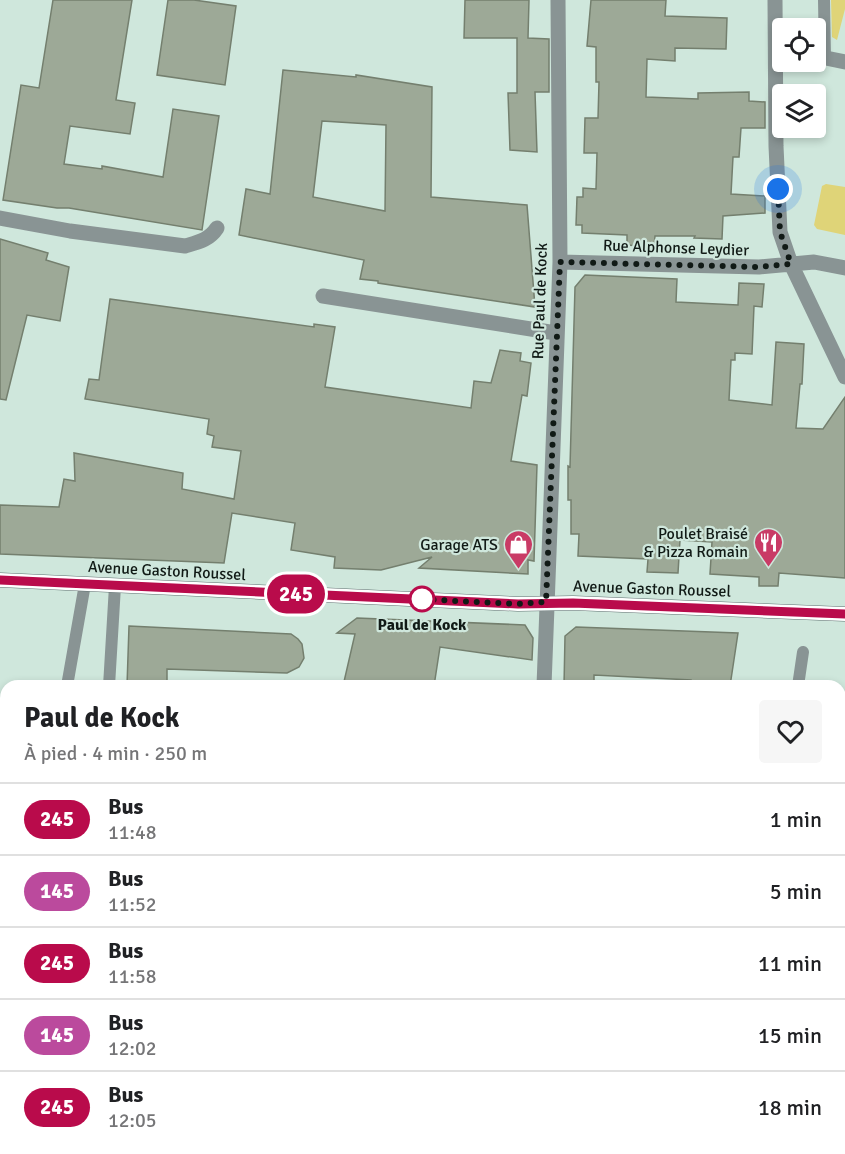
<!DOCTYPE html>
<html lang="fr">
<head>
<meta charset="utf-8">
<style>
	:root { --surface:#fff; --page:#f6f6f6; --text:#202124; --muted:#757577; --line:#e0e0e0 }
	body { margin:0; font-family:Signika,sans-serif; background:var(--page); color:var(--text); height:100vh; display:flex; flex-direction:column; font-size:22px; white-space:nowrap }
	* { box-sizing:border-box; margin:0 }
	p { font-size:20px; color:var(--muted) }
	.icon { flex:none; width:33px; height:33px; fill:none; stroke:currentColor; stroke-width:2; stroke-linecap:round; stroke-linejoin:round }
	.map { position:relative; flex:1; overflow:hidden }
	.panel { position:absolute; left:0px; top:680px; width:846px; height:476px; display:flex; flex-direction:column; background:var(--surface); border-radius:18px 18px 0 0; box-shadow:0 3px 9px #0003 }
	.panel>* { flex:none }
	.badge { padding:0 12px; border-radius:20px; font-size:21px; line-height:39px }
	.buttons { position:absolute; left:772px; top:18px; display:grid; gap:12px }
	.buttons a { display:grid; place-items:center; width:54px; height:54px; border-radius:6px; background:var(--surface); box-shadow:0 3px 9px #0003; font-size:30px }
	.you { position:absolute; width:30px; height:30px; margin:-15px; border:4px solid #fff; border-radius:50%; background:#1a73e8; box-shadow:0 0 0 9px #1a73e833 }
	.map>.badge { position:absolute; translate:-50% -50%; box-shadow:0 0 0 3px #fff }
	.round { display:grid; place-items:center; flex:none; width:63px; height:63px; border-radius:6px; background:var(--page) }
	.summary { display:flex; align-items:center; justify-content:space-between; height:102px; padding:0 24px }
	h1 { font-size:28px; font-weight:700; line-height:45px }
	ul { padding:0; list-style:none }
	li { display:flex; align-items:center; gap:18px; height:72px; padding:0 24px; border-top:2px solid var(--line) }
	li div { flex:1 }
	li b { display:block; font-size:22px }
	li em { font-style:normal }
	li .badge { min-width:66px; font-weight:700; text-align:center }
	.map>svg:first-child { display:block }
	.green { fill:#dfd478 }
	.building { fill:#9da997; stroke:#747f6e; stroke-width:1.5; fill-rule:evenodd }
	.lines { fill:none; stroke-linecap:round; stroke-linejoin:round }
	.lane { stroke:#899494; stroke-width:12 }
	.street { stroke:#899494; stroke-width:15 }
	.secondary { stroke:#5f7070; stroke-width:15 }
	.line-casing { stroke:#fff; stroke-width:14 }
	.line { stroke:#b90b4b; stroke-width:9 }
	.walk { stroke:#111a16; stroke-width:6; stroke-dasharray:0 10.8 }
	.stop-dot { fill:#fff; stroke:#b90b4b; stroke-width:3 }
	.labels { text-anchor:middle; stroke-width:4.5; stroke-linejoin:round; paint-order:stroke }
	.street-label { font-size:16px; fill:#111a16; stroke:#cfe7dc }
	.poi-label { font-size:16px; fill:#111a16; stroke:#cfe7dc; text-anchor:end }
	.stop-label { font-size:16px; font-weight:bold; fill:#111a16; stroke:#cfe7dc }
</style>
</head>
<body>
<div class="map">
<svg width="845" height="1154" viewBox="0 0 845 1154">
	<rect width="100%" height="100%" fill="#cfe7dc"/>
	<path class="green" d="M831,0H845V9L837,40L832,37Z
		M826,184L845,187V235L817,229L814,225L822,186Z"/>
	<path class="building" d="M53,0H132L116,100L135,103L130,134L70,126L64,164L102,169V166L163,177L173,109L219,116L202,230L69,208H57L3,200L21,85L39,88Z
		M168,0H194L236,6L225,85L157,75Z
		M465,0H529L528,38L549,39V92H535L537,152L510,150L508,93H517V38H464Z
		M591,0H666L665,16L727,18L726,49L675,48V61L647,59L646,97L698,99V93L749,92V101L765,102V128H741L739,157H733L731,194L765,196V213L723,216L722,239L694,238L695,236H655L654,246H640L627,245V235L582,233V225H576L577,197H583V188L596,189L597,153H584L585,118H598L599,82H596V47L587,46Z
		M283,70L356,77V75L432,87L431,197L527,205L535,307L378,283V281L360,279L364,260L239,235L246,189L270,194ZM322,121L386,125L385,211L313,197Z
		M0,239L48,253L46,260L69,267L60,321L27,315L6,400L0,399Z
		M585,275L677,279L676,302L738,305L739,283L764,284L762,307L754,306L752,354L735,353V360H731L729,400L772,405L776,342L804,344L802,384H800L796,428L823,429L845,397V578L779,573L778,586H759V577L710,574L712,542L680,540L678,573L647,572L648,559L578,556L579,534H571V500H568V466L570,467L575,287Z
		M110,299L314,327V324L335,327L325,387L471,408L474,381L491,383L500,350L521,353L520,361L531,363L527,396L522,395L511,461L537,465L534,561L528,560V574L419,568L432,557L381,570L334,568L335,557L291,550L295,523L232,513L224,563L0,554V505L59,507L64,479L75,481L74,453L183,473L182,489L234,499L241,451L212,447L214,436L207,434L209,419L85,399L89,379L99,380Z
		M357,618L525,625L533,638L532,660L440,647L434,686H343L355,634L337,633Z
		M129,626L291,634L298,639L302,644L304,658L299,667L287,673L167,669V686H127Z
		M576,627L738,633L730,686H691V680L594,675V686H564L565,636Z"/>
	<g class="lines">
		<path class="lane" d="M824,0L825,58
			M67,686L85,584
			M109,686L115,586
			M798,686L803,652
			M0,997L6,969
			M840,1024L845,993
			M833,1149L845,1154
			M5,1154L6,1149"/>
		<path class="street" d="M775,0L776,146L780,232L791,264L845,377
			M816,56L845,62
			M0,218L70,231L185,246C199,242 209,240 217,228
			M560,262L759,267L814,262L845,268
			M323,296L556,333
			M544,686L560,262L558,0
			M532,1149L535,1154"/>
		<path class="secondary" d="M0,580L518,604L573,603L845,614"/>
	</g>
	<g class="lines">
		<defs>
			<path id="line" d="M0,580L518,604L573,603L845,614"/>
		</defs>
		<use href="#line" class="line-casing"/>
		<use href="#line" class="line"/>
		<path class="walk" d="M422,599H417L518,604L546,602L560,262L759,267L791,264L780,232L778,189"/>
	</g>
	<defs>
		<symbol id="restaurant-pin" viewBox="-11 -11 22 30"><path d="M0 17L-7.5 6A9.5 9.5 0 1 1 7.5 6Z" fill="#c93b66" stroke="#cfe7dc"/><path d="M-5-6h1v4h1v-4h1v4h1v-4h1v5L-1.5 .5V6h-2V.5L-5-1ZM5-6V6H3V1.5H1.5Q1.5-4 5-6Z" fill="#fff"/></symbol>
		<symbol id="shop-pin" viewBox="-11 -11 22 30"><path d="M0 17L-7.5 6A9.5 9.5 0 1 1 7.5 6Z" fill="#c93b66" stroke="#cfe7dc"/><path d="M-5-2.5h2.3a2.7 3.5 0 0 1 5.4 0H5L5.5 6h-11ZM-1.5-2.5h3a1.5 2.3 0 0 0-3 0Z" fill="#fff"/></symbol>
	</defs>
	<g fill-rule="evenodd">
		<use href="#restaurant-pin" x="752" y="526" width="33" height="45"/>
		<use href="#shop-pin" x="502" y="528" width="33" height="45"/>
	</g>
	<circle class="stop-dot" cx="422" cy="599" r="12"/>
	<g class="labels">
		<g class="street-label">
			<text transform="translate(676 247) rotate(2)" y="6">Rue Alphonse Leydier</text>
			<text transform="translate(539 301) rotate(-88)" y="6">Rue Paul de Kock</text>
			<text transform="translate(167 570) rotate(3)" y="6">Avenue Gaston Roussel</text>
			<text transform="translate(652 588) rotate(2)" y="6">Avenue Gaston Roussel</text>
		</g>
		<g class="poi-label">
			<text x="748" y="539">Poulet Braisé<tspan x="748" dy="18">&amp; Pizza Romain</tspan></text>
			<text x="498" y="550">Garage ATS</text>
		</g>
		<g class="stop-label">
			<text x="422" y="630">Paul de Kock</text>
		</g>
	</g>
</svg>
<div class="buttons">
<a><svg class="icon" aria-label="locate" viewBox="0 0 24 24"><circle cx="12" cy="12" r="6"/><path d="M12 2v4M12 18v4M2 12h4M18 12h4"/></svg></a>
<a><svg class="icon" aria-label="layers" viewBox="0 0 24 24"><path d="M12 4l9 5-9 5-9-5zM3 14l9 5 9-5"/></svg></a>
</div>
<div class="you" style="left:778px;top:189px"></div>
<b class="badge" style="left:296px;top:594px;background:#b90b4b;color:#fff">245</b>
<section class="panel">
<div class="summary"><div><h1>Paul de Kock</h1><p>À pied · 4 min · 250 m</p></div><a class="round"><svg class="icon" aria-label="heart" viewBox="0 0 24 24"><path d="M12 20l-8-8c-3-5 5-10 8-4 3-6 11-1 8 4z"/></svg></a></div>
<ul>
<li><span class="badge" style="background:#b90b4b;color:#fff">245</span><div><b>Bus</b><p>11:48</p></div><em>1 min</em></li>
<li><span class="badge" style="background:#bb4a9d;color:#fff">145</span><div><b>Bus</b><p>11:52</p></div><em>5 min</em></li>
<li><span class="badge" style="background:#b90b4b;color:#fff">245</span><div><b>Bus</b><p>11:58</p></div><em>11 min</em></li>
<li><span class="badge" style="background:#bb4a9d;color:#fff">145</span><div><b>Bus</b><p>12:02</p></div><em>15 min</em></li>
<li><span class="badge" style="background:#b90b4b;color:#fff">245</span><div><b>Bus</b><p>12:05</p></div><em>18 min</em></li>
</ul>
</section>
</div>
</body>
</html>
